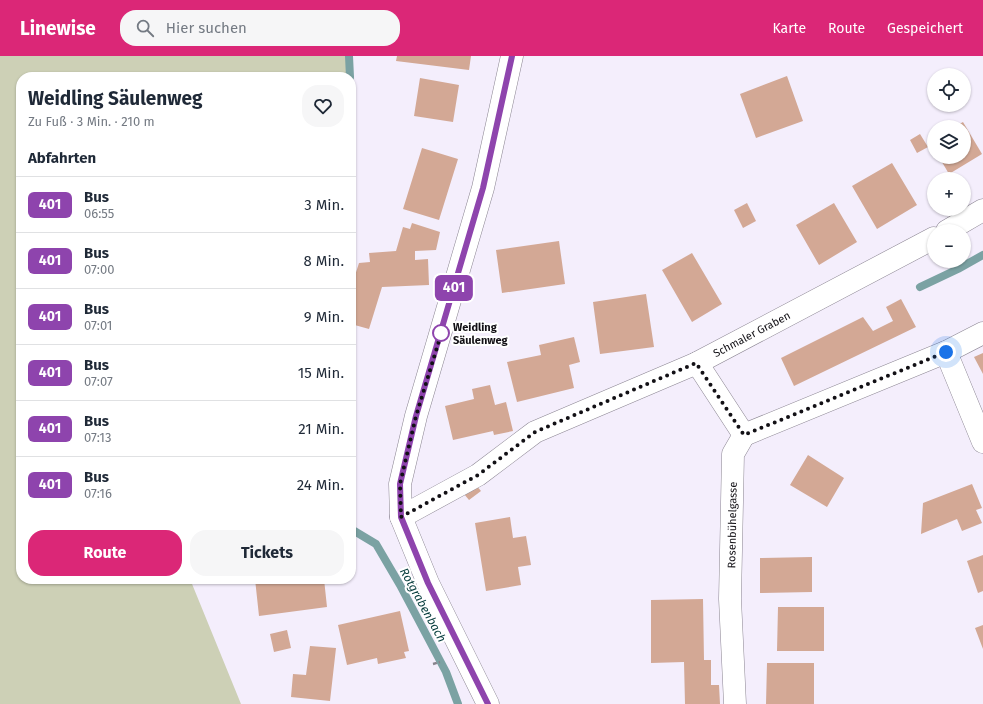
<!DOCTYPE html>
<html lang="de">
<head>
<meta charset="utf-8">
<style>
	:root { --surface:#fff; --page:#f6f6f7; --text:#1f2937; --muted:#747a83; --line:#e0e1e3; --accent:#db2777 }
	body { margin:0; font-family:"Fira Sans",sans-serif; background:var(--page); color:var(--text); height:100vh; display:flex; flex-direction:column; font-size:15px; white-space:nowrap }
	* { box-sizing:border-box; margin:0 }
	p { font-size:13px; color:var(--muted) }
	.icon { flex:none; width:22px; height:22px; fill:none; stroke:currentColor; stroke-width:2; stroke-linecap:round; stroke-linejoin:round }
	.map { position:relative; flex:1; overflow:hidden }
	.details { position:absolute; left:16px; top:16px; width:340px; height:512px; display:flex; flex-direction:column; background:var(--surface); border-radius:16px; box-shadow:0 1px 3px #0004 }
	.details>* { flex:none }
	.badge { padding:0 8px; border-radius:6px; font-size:14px; line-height:26px }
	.controls { position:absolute; left:927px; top:12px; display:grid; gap:8px }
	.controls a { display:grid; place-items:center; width:44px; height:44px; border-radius:50%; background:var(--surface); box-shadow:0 1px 3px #0004; font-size:20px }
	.you { position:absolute; width:20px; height:20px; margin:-10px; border:3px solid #fff; border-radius:50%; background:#1a73e8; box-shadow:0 0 0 6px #1a73e833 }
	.map>.badge { position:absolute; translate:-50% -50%; box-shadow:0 0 0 2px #fff }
	h2 { padding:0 12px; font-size:15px; line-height:36px }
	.round { display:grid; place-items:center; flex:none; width:42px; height:42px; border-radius:16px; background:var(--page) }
	.overview { display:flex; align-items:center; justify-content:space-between; height:68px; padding:0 12px }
	h1 { font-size:19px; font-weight:700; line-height:30px }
	.cta { display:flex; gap:8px; margin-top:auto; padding:8px 12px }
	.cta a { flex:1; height:46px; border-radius:16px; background:var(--accent); color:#fff; font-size:16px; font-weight:700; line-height:46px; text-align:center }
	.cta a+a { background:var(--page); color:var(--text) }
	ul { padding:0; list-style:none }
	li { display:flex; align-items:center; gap:12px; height:56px; padding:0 12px; border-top:1px solid var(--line) }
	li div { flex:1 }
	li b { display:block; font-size:15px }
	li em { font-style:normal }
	li .badge { min-width:44px; font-weight:700; text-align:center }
	header { display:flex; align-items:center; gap:24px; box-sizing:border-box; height:56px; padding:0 20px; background:var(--accent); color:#fff }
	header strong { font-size:19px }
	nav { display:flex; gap:22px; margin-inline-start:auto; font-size:14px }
	.search { width:280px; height:36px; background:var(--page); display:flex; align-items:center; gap:10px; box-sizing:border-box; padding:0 14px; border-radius:16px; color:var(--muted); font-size:15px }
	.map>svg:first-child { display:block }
	.green { fill:#cdd0b6 }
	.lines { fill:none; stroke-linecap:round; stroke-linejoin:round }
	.stream { stroke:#7ba2a3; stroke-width:8 }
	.building { fill:#d3a895 }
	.minor-casing { stroke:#8b8592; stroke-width:23 }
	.path { stroke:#87838d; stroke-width:2.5; stroke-dasharray:4 2; stroke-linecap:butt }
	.minor { stroke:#fff; stroke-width:22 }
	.line-casing { stroke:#fff; stroke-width:9 }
	.line { stroke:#8e44ad; stroke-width:6 }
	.walk { stroke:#121015; stroke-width:4; stroke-dasharray:0 7.2 }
	.stop-dot { fill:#fff; stroke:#8e44ad; stroke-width:2 }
	.labels { text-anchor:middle; stroke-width:4; stroke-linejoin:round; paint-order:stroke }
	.stop-label { font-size:11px; font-weight:bold; fill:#121015; stroke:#fff; text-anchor:start }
	.street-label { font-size:11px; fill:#121015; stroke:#fff }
	.water-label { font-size:12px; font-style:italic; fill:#083e3e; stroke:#fff }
</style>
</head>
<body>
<header>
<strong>Linewise</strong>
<div class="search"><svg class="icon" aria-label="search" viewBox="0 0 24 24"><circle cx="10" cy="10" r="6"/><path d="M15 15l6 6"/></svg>Hier suchen</div>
<nav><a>Karte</a><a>Route</a><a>Gespeichert</a></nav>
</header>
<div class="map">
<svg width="983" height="648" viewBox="0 0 983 648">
	<rect width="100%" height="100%" fill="#f4eefc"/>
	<path class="green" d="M0,0H346L347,21H21V523H190L241,648H0Z"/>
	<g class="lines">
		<path class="stream" d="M349,0L350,21
			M351,56L352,85L351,87
			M920,231L958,213L983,199
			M351,473L376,488L400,529L446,616L458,648"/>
	</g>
	<path class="building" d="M397,0H471L469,14L396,5Z
		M787,20L803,65L756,82L740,38Z
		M420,22L459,29L453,66L414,60Z
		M963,66L982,98L949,118L939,101H964V71H954Z
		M920,78L928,91L917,97L910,84Z
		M422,92L458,103L439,164L403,153Z
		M892,107L917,149L877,173L852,130Z
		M747,147L756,165L743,172L734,154Z
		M834,147L857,186L819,209L796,169Z
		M938,153H950L941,158Z
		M412,167L440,176L436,194L415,195V204L428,203L429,229L382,231L369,273L351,268V232L359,207L370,206L369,197L396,195L403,171L410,173Z
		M559,185L565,228L502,237L496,194Z
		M692,197L722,248L692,266L662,214Z
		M646,238L654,291L600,298L593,246Z
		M901,243L916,271L794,330L781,302L863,261L873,275L893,265L886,251Z
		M574,281L580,306L569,309L574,332L517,346L507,306L541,299L539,289Z
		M983,297V318L974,301Z
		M490,329L495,349L506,346L513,375L494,379L493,375L453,384L445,350L474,343L472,333Z
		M808,399L844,422L827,451L790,429Z
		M972,428L982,452L976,454L982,467L962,475L957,463L921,478L923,447Z
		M476,429L481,435L469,444L464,438Z
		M510,461L513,482L526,480L531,509L518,511L521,529L486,535L475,467Z
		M983,499V535L978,537L967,505Z
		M812,501V536L760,537V502Z
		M255,523H324L327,551L259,560Z
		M703,543L704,604H711V629H719L720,648H685L684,606L651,607V544Z
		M778,551H824V595H777Z
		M400,555L409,595L404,596L406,602L378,608L377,602L347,609L338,569Z
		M983,569V593L975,572Z
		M287,574L291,592L274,596L270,578Z
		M310,590L336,592L330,645L291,641L293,618L306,619Z
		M767,607H814V648H766Z"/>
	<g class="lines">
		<defs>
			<g id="minor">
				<path d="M947,175L983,154"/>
				<path d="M946,296L983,386"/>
				<path d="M697,307L744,379L733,398L730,543L735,648"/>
				<path d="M744,379L946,296L983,277"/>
				<path id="s1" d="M401,461L478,419L535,376L697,307L934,182"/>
				<path d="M488,648L428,527L401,461L400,428L416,360L483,132L512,0"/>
			</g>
		</defs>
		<use href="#minor" class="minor-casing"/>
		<path class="path" d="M433,608L440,606"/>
		<use href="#minor" class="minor"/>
	</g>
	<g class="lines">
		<defs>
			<path id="line" d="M488,648L428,527L401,461L400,428L416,360L483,132L512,0"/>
		</defs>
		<use href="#line" class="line-casing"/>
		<use href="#line" class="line"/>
		<path class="walk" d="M441,277L442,275L416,360L400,428L401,461L478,419L535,376L696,307L744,379L946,296"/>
	</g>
	<circle class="stop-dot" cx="441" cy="277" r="8"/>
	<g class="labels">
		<g class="stop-label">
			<text x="453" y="275">Weidling<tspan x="453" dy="13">Säulenweg</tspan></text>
		</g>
		<g class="street-label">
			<text dy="4" stroke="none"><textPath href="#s1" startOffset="397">Schmaler Graben</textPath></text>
			<text transform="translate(732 469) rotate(-89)" y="4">Rosenbühelgasse</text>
		</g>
		<g class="water-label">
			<text transform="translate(423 549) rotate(61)" y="4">Rotgrabenbach</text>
		</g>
	</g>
</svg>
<div class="controls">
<a><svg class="icon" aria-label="locate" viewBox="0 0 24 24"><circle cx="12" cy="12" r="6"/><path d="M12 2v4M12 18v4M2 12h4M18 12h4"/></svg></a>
<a><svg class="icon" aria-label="layers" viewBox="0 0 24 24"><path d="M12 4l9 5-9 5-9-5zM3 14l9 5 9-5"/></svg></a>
<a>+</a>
<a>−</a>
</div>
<div class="you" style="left:946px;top:296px"></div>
<b class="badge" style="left:454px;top:232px;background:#8e44ad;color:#fff">401</b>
<section class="details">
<div class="overview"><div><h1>Weidling Säulenweg</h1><p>Zu Fuß · 3 Min. · 210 m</p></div><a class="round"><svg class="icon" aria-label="heart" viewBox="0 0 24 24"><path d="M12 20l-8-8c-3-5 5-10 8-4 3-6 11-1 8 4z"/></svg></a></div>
<h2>Abfahrten</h2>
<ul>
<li><span class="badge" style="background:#8e44ad;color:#fff">401</span><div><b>Bus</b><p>06:55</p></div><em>3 Min.</em></li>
<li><span class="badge" style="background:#8e44ad;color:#fff">401</span><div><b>Bus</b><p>07:00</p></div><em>8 Min.</em></li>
<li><span class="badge" style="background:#8e44ad;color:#fff">401</span><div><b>Bus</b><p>07:01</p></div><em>9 Min.</em></li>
<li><span class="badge" style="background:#8e44ad;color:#fff">401</span><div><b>Bus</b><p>07:07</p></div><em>15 Min.</em></li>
<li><span class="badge" style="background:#8e44ad;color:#fff">401</span><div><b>Bus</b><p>07:13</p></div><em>21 Min.</em></li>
<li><span class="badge" style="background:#8e44ad;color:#fff">401</span><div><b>Bus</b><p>07:16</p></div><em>24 Min.</em></li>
</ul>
<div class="cta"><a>Route</a><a>Tickets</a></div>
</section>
</div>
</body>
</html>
